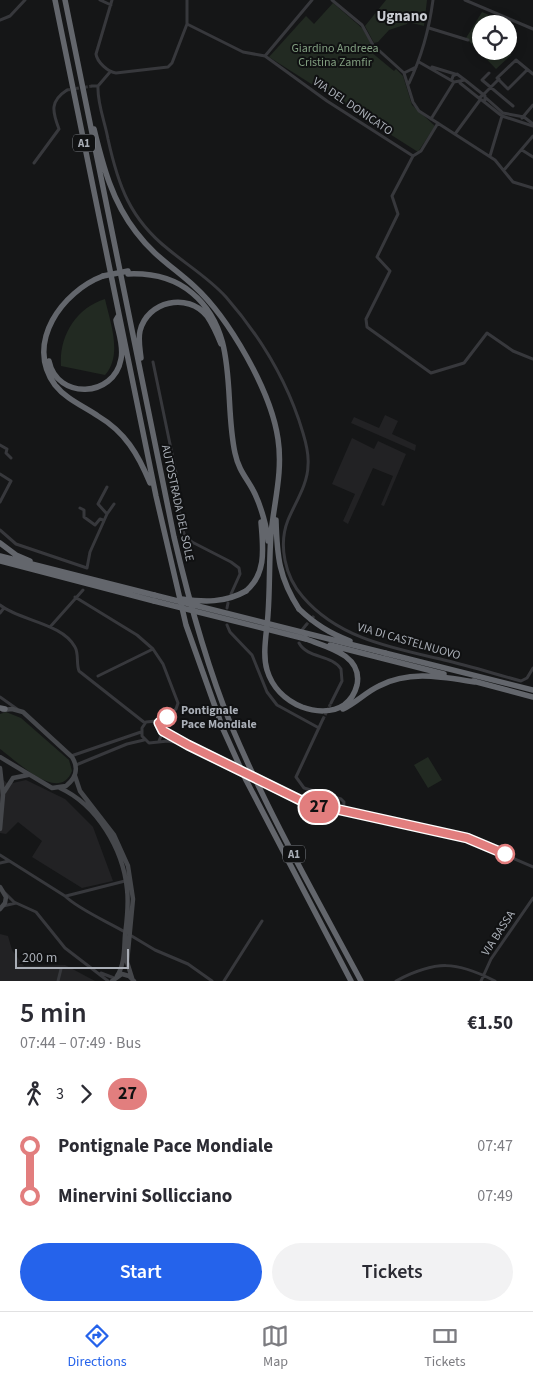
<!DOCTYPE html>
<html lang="en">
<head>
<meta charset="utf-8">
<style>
	:root { --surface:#fff; --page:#f2f2f3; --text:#2b2b33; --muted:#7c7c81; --line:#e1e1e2; --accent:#2563eb }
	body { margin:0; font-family:"Source Sans 3",sans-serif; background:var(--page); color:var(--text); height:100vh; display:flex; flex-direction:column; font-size:19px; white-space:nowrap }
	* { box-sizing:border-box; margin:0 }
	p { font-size:16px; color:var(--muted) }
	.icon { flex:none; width:28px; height:28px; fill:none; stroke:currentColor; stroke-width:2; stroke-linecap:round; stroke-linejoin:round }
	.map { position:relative; height:981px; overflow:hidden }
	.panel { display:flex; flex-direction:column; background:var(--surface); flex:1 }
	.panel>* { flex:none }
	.badge { padding:0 10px; border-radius:16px; font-size:18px; line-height:32px }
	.controls { position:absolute; left:472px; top:15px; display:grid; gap:10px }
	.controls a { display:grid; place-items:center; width:45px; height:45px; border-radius:50%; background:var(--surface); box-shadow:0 2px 12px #0003; font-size:25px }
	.scale { position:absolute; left:15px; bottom:12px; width:114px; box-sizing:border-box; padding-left:5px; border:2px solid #a9aeb6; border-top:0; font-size:14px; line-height:18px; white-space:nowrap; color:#a9aeb6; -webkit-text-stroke:4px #101112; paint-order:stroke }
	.map>.badge { position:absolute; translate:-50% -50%; box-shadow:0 0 0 2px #fff }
	.legs { display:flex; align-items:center; gap:8px; height:55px; padding:0 20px; font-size:16px }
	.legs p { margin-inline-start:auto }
	.summary { display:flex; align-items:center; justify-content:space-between; height:85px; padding:0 20px }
	h1 { font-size:28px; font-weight:600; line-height:38px }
	.action { display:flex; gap:10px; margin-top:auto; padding:10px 20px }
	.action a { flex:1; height:58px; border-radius:30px; background:var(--accent); color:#fff; font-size:20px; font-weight:600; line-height:58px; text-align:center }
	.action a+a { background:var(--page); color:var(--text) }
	ul { padding:0 20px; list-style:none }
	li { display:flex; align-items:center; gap:18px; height:50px; font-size:19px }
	li i { display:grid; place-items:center; width:8px; height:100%; margin:0 6px; background:currentColor }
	li i::after { content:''; width:12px; height:12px; margin:-6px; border:4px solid; border-radius:50%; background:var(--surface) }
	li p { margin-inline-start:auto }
	li:first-child i { background:linear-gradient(#0000 50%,currentColor 0) }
	li:last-child i { background:linear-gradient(currentColor 50%,#0000 0) }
	.tabs { display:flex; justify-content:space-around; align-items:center; height:70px; border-top:1px solid var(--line); background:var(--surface); font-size:14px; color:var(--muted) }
	.tabs a { display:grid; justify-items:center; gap:2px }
	.tabs .selected { color:var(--accent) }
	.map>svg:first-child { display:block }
	.built { fill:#222224 }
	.green { fill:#222a22 }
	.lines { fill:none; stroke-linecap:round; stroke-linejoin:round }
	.street-tunnel { stroke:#333437; stroke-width:3; stroke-dasharray:3 1.5; stroke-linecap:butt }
	.street { stroke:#37383c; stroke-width:3 }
	.secondary { stroke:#45474b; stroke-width:4.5 }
	.highway { stroke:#63666c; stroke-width:5.5 }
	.street-bridge { stroke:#37383c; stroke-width:3 }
	.highway-bridge { stroke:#63666c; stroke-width:5.5 }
	.line-1-casing { stroke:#fff; stroke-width:11 }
	.line-1 { stroke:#e27e7e; stroke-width:8 }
	.stop-1-dot { fill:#fff; stroke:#e27e7e; stroke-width:2.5 }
	.labels { text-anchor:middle; stroke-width:4; stroke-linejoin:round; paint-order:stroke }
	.shield { fill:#101112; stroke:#7b7f85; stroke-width:1 }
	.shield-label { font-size:11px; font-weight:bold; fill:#a9aeb6 }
	.park-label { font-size:12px; fill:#829f81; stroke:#101112 }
	.street-label { font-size:12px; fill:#a9aeb6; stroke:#101112 }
	.stop-label { font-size:12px; font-weight:bold; fill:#a9aeb6; stroke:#101112; text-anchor:start }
	.quarter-label { font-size:15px; font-weight:bold; fill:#c9ccd2; stroke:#101112 }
</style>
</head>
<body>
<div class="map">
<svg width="533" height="981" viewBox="0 0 533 981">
	<rect width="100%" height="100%" fill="#151617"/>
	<path class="built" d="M385,415L398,421L392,434L416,445L415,451L351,423L354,417L379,428Z
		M352,438L374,449L378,441L406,454L384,506L381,505L393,476L373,468L348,524L343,521L355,494L332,484Z
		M0,777L8,784L26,780L65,799L93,827L113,881L82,888L32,857L42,841L18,822L6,834L0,833Z
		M0,934L8,936L12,950L24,966L65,965L95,981H0Z"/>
	<path class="green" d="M386,0H427L424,26L408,22L407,24L389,30L378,42L374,43L365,26Z
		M333,3L362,28L374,48L371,52L394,71L396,69L403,76L412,105L435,126L418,152L269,57L306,16L314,24Z
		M482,12L511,24L509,27V24L501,22L481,24V51H494L499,55L502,51L511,55L496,69L466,38Z
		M105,299C110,322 123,355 105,375L61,366C59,336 76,308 105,299Z
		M6,712L21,718L69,760L72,771C59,804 17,761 0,749V714Z
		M428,757L442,780L428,788L414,765Z"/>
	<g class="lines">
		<path class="street-tunnel" d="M67,90L92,86
			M306,625L315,615
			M323,719L331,703"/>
		<path class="street" d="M100,0L111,5
			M112,0L96,54C97,62 108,72 116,73L168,67L172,63L187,24V0
			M332,0L362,25L373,45L404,73L413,102L419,111L495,160L513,182L533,188
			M465,0L533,29
			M0,20L10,16L25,0
			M187,24L243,52L265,56L327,101L413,156L421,151L438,123
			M429,28L468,40
			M265,56L312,0
			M419,62L454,82L465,80L457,74L453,76L452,79
			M432,67L455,74
			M527,70L508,89L497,78L516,60L533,74
			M404,73L416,67
			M489,73L482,80L513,106
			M465,80L485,96V100L483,101L479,98L483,95
			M409,83C422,56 429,30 433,0
			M460,83L480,99
			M92,86H98
			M98,86C97,103 105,122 108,139C118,185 130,219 168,249C187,265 209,278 226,297C260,336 288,382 303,433C306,443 309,455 308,465C308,484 295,503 288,520C278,545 285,577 303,597C339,639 393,648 444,660C470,666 495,674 521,681L527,678L533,668
			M98,86L110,72
			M483,95L499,79
			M486,98L503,113L524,117L533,124
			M483,101L502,116L533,126
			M522,118L533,105
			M431,119L454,82
			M455,134L480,100
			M522,150L533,157
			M413,156L392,196L398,214L377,257L390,271L366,319L367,327L431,373L464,363L487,333L513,351L533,359
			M490,156L502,116
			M34,163L59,129C52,111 50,101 67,90
			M504,170L533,136
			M153,362L177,478V499L184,534L192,542L231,562L239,568L240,574L231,594
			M0,445L7,449L6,453L11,458
			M0,474L11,481L0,502
			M80,508L84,510V517L95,525L100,519L103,520
			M107,514L114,504
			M0,530L16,544L87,568L90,552L107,514L98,504L107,487
			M75,597L137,635L153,649L163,664L178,703L176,709L159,723
			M0,605C20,621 62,623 75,647C79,654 76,663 79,671L145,723
			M227,608L228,603
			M0,613L4,608
			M227,625L230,632L252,655L267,692L277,705L319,728
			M50,627L83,590
			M302,630L306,625
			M299,643C308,659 331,654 341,669L342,681L331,703
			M98,676L153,649
			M0,697L17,709
			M323,719L296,777L304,788L341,799L344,802L343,812
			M159,741L163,731
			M188,745L168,741L149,743L142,736V728L146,722L156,721L163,731L221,762
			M71,756L141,732
			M76,765L127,744L144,740
			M289,796L319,807L467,838L533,867
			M0,855L65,896C78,909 108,922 125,932
			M0,863L9,861
			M5,893L14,902L36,912L65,948L108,981
			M66,896L125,881
			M3,906L16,903
			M130,935L155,950L188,964L212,981
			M101,973L114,978
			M58,981L61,969
			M224,981L262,921
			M396,981C436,960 456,961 495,981
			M481,981L491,959L533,898"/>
		<path class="secondary" d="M0,757L52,788L66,786C76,778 79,768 72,757L23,712L12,709L3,710
			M0,768L3,795L0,829
			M75,776L80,791L114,835L128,866L133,899L127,962L132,978
			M60,788C97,805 123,849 127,889C129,905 127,919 125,935C124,948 125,964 117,976
			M4,792L13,778L28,775
			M0,887L6,897L5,903L0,909
			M112,981L122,974L129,976L134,981"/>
		<path class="highway" d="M55,0L156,496L186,625L223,729L246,780L351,981
			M65,0L174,537C189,601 206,664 231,725C268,813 316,897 361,981
			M94,129C103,166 112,201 136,232C154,256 173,267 194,286C229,318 271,391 278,439C283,472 274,502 271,534C269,561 270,588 268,614C267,632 262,653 267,670C272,687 285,700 302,707C315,712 332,713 344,705C351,700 355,693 357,685C363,655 327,647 306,639
			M128,274C151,273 174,278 192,293C240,333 223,398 235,453C239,472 248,479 255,494C261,507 267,527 268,541
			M103,276C63,291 24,343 55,385C66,399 83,406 98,416C125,432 138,454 150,483
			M141,358C140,349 138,340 140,331C147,301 188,292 207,316C213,325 217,334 221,344
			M49,361C57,400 114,398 121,359C124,346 118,332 116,320L119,315
			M276,520C277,556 279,578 299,609
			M0,543L16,555L30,561
			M0,556L154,595
			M0,561L154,601
			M246,591C267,573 263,548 261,522
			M330,645L444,674
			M385,653L533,690
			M473,681L533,697
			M0,708L5,709
			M343,709C356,703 366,692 379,686C410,670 442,677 475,682"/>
		<path class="street-bridge" d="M221,762L289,796"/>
		<path class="highway-bridge" d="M103,276L128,271
			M154,595L385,653
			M181,599C204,602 225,603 246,591
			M154,601L306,639
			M299,609C315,624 329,633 350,641"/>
	</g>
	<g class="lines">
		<defs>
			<path id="line-1" d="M167,717L159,723L163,731L188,745L304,802L467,838L505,854"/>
		</defs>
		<use href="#line-1" class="line-1-casing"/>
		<use href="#line-1" class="line-1"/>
	</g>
	<g class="stop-1-dot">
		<circle cx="167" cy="717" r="9"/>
		<circle cx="505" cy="854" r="9"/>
	</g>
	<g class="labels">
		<g class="shield">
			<rect x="73" y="134.5" width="22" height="17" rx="4"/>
			<rect x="283" y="845.5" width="22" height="17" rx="4"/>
		</g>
		<g class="shield-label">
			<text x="84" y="147">A1</text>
			<text x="294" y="858">A1</text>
		</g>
		<g class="park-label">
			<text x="335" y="52">Giardino Andreea<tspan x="335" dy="14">Cristina Zamfir</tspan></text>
		</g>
		<g class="street-label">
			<text transform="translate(353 106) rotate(34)" y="4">VIA DEL DONICATO</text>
			<text transform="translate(178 503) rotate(78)" y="4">AUTOSTRADA DEL SOLE</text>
			<text transform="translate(409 641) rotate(16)" y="4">VIA DI CASTELNUOVO</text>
			<text transform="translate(498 933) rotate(-57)" y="4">VIA BASSA</text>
		</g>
		<g class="stop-label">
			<text x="181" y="714">Pontignale<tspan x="181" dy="14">Pace Mondiale</tspan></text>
		</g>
		<g class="quarter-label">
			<text x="402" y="21">Ugnano</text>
		</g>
	</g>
</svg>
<div class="controls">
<a><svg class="icon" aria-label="locate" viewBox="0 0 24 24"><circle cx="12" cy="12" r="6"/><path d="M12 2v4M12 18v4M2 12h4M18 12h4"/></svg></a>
</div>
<div class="scale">200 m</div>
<b class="badge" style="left:319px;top:807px;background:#e27e7e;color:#111">27</b>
</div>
<section class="panel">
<div class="summary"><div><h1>5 min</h1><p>07:44 – 07:49 · Bus</p></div><b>€1.50</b></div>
<div class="legs"><svg class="icon" aria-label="walk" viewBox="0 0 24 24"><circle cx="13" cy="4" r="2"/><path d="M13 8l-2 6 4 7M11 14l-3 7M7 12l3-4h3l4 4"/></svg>3<svg class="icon" aria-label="forward" viewBox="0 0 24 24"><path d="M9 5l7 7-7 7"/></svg><b class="badge" style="background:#e27e7e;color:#111">27</b></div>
<ul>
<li><i style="color:#e27e7e"></i><b>Pontignale Pace Mondiale</b><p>07:47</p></li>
<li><i style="color:#e27e7e"></i><b>Minervini Sollicciano</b><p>07:49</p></li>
</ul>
<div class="action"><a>Start</a><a>Tickets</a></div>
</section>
<nav class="tabs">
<a class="selected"><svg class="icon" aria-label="directions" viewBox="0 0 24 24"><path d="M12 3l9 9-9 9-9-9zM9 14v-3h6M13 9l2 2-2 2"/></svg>Directions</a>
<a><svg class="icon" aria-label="map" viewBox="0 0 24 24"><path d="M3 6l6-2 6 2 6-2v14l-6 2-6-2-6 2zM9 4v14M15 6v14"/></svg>Map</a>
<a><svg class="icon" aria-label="tickets" viewBox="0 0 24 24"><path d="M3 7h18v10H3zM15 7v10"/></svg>Tickets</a>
</nav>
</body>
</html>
